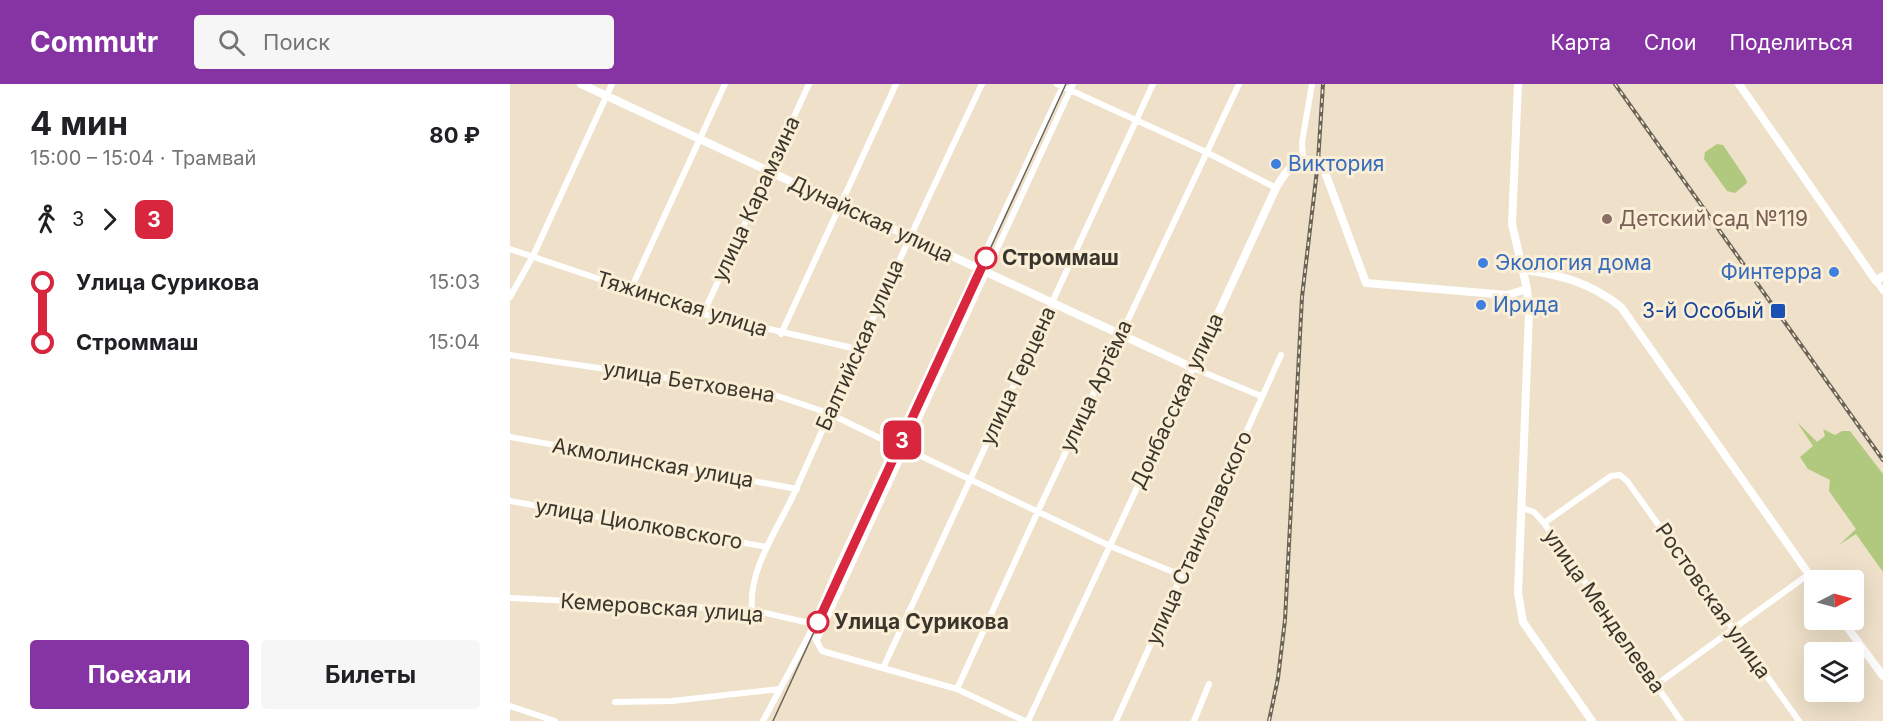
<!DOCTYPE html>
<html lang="ru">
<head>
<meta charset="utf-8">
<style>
	:root { --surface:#fff; --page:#f6f6f6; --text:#202124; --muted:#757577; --accent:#8634a3 }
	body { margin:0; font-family:Inter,sans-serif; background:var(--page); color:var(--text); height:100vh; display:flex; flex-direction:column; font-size:22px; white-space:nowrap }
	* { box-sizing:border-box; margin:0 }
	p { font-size:20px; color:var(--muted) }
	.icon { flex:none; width:33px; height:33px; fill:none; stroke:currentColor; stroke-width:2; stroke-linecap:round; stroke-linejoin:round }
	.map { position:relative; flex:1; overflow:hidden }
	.drawer { display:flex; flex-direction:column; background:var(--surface); width:510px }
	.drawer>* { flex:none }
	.badge { padding:0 12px; border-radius:9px; font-size:21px; line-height:39px }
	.needle { width:39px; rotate:84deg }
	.buttons { position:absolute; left:1294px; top:486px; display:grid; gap:12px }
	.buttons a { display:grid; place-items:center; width:60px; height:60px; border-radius:6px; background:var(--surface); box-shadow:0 6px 24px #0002; font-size:30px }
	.map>.badge { position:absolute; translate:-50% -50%; box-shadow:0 0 0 3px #fff }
	.legs { display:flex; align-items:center; gap:9px; height:66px; padding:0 30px; font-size:20px }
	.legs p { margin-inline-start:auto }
	.head { display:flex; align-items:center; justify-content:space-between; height:102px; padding:0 30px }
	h1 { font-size:33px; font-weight:700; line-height:45px }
	.button { display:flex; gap:12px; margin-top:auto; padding:12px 30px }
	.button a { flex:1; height:69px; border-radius:6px; background:var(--accent); color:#fff; font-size:24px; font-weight:700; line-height:69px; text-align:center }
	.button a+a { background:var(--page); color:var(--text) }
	ul { padding:0 30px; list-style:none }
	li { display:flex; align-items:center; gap:21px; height:60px; font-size:22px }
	li i { display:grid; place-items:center; width:9px; height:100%; margin:0 8px; background:currentColor }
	li i::after { content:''; width:15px; height:15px; margin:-8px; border:4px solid; border-radius:50%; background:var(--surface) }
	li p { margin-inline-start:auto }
	li:first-child i { background:linear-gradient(#0000 50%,currentColor 0) }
	li:last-child i { background:linear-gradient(currentColor 50%,#0000 0) }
	header { display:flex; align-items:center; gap:36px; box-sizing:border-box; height:84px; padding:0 30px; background:var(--accent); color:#fff }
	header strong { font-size:28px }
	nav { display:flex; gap:33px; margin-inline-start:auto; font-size:21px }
	.search { width:420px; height:54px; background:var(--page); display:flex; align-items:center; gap:15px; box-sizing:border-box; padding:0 21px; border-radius:6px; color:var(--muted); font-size:22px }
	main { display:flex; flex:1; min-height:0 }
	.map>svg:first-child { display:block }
	.green { fill:#b0c97e }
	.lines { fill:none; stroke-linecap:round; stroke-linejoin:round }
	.minor { stroke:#fff; stroke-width:6 }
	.tertiary { stroke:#fff; stroke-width:8 }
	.secondary { stroke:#fff; stroke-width:8 }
	.tram { stroke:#6a6356; stroke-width:1.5 }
	.rail-casing { stroke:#6a6356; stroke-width:4 }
	.rail { stroke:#fbeed6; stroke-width:1.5; stroke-dasharray:4.5; stroke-linecap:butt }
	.line-1-casing { stroke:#fff; stroke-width:14 }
	.line-1 { stroke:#d7263d; stroke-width:9 }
	.shop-dot { fill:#3f7fe0; stroke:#fbeed6; stroke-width:2 }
	.education-dot { fill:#8d6e63; stroke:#fbeed6; stroke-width:2 }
	.stop-1-dot { fill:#fff; stroke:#d7263d; stroke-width:3 }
	.transit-dot { fill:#1a4fb4; stroke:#fbeed6; stroke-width:2 }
	.labels { text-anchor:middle; stroke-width:6; stroke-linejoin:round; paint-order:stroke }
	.shop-label { font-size:21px; fill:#366cbe; stroke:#fbeed6; text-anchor:start }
	.street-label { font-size:21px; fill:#3b362d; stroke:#fbeed6 }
	.education-label { font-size:21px; fill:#785e54; stroke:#fbeed6; text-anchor:start }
	.stop-label { font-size:21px; font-weight:bold; fill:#3b362d; stroke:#fbeed6; text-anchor:start }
	.transit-label { font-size:21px; fill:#164399; stroke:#fbeed6; text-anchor:end }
</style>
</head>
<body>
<header>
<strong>Commutr</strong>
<div class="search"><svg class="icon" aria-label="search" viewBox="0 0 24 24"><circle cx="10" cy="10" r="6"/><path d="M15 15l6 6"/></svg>Поиск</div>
<nav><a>Карта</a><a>Слои</a><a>Поделиться</a></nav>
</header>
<main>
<section class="drawer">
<div class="head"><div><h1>4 мин</h1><p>15:00 – 15:04 · Трамвай</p></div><b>80 ₽</b></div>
<div class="legs"><svg class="icon" aria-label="walk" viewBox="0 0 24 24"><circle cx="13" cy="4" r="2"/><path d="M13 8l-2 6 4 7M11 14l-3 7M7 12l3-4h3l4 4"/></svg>3<svg class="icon" aria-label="forward" viewBox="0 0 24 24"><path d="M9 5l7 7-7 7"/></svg><b class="badge" style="background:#d7263d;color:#fff">3</b></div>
<ul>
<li><i style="color:#d7263d"></i><b>Улица Сурикова</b><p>15:03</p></li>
<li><i style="color:#d7263d"></i><b>Строммаш</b><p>15:04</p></li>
</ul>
<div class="button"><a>Поехали</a><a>Билеты</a></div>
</section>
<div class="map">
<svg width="1373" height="637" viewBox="0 0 1373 637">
	<rect width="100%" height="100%" fill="#eee0c9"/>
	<path class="green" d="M1207,60L1213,61L1236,95L1237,99L1225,109L1217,107L1194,75L1195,68Z
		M1287,338L1307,358L1315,352L1313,345L1325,351L1332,347H1340L1373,390V488L1346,450L1329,461L1346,445L1319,407L1320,396L1298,385L1290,373L1303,362Z"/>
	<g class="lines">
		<path class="minor" d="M547,0L696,68L766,104
			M793,76L792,58L802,0
			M0,165L193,230L347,265
			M1366,197L1373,207
			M120,207L215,0
			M0,213L23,172L102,0
			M193,230L299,0
			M271,250L386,0
			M0,271L259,309L318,329L384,361
			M0,353L287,405
			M394,364L600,462L673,492
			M0,417L257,463
			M1012,424L1024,428L1034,439L1171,637
			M1034,439L1101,392L1110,391L1117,397L1289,637
			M0,514L242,526L304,540
			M242,526C238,483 271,441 287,403C347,268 408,134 472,0
			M305,554L312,567L447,605L515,637
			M307,556L563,0
			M373,584L643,0
			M1146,601L1299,490
			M447,605L528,427L729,0
			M105,618L162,617L269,605
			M0,622L45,637
			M253,637L299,551L327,484L554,0
			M518,637L683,284L751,312
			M606,637L771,271
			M684,637L699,600"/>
		<path class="tertiary" d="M71,0L683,284L766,104C776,86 789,68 812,80L856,199L997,211L1017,205"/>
		<path class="secondary" d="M1008,0L1002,140L1017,205L1019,230L1008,509L1013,538L1082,637
			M1229,0L1366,197L1373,192
			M1012,186C1050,190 1081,199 1111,223L1305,499
			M1332,536L1373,592"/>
		<path class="tram" d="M263,637L556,0"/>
		<defs>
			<path id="rail" d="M1105,0L1373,376
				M759,637L768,594L775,536L792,213L808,78L813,0"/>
		</defs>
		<use href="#rail" class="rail-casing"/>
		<use href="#rail" class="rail"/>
	</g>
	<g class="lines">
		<defs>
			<path id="line-1" d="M308,538L476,174"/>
		</defs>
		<use href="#line-1" class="line-1-casing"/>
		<use href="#line-1" class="line-1"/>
	</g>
	<g class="shop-dot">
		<circle cx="766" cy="80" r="6"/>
		<circle cx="973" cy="179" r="6"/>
		<circle cx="1324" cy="188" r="6"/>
		<circle cx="971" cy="221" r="6"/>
	</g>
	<circle class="education-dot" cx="1097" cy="135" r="6"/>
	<g class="stop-1-dot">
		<circle cx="476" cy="174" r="10"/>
		<circle cx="308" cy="538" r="10"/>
	</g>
	<rect class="transit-dot" x="1260" y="219" width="16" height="16" rx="3"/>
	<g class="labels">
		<g class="shop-label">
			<text x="778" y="87">Виктория</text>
			<text x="985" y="186">Экология дома</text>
			<text x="1312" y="195" text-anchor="end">Финтерра</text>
			<text x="983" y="228">Ирида</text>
		</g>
		<g class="street-label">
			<text transform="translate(246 115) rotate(-65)" y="7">улица Карамзина</text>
			<text transform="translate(361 135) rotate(25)" y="7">Дунайская улица</text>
			<text transform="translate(172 220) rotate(17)" y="7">Тяжинская улица</text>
			<text transform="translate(350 261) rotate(-66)" y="7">Балтийская улица</text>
			<text transform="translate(508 292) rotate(-65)" y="7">улица Герцена</text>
			<text transform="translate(179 298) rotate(9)" y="7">улица Бетховена</text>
			<text transform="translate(586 302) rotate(-65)" y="7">улица Артёма</text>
			<text transform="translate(667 317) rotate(-65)" y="7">Донбасская улица</text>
			<text transform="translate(143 379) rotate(10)" y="7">Акмолинская улица</text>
			<text transform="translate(129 440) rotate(10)" y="7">улица Циолковского</text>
			<text transform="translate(689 454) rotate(-66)" y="7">улица Станиславского</text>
			<text transform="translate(1203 517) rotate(55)" y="7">Ростовская улица</text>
			<text transform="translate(152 524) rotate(4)" y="7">Кемеровская улица</text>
			<text transform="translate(1094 527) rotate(55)" y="7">улица Менделеева</text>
		</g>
		<g class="education-label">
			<text x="1109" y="142">Детский сад №119</text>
		</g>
		<g class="stop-label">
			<text x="492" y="181">Строммаш</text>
			<text x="324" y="545">Улица Сурикова</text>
		</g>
		<g class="transit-label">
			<text x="1254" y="234">3-й Особый</text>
		</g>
	</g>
</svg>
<div class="buttons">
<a><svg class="needle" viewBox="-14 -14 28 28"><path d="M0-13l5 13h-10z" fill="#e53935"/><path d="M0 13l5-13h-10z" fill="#757577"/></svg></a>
<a><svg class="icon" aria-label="layers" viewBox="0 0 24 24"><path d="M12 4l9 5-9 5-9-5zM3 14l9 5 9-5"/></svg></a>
</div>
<b class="badge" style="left:392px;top:356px;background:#d7263d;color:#fff">3</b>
</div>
</main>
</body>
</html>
